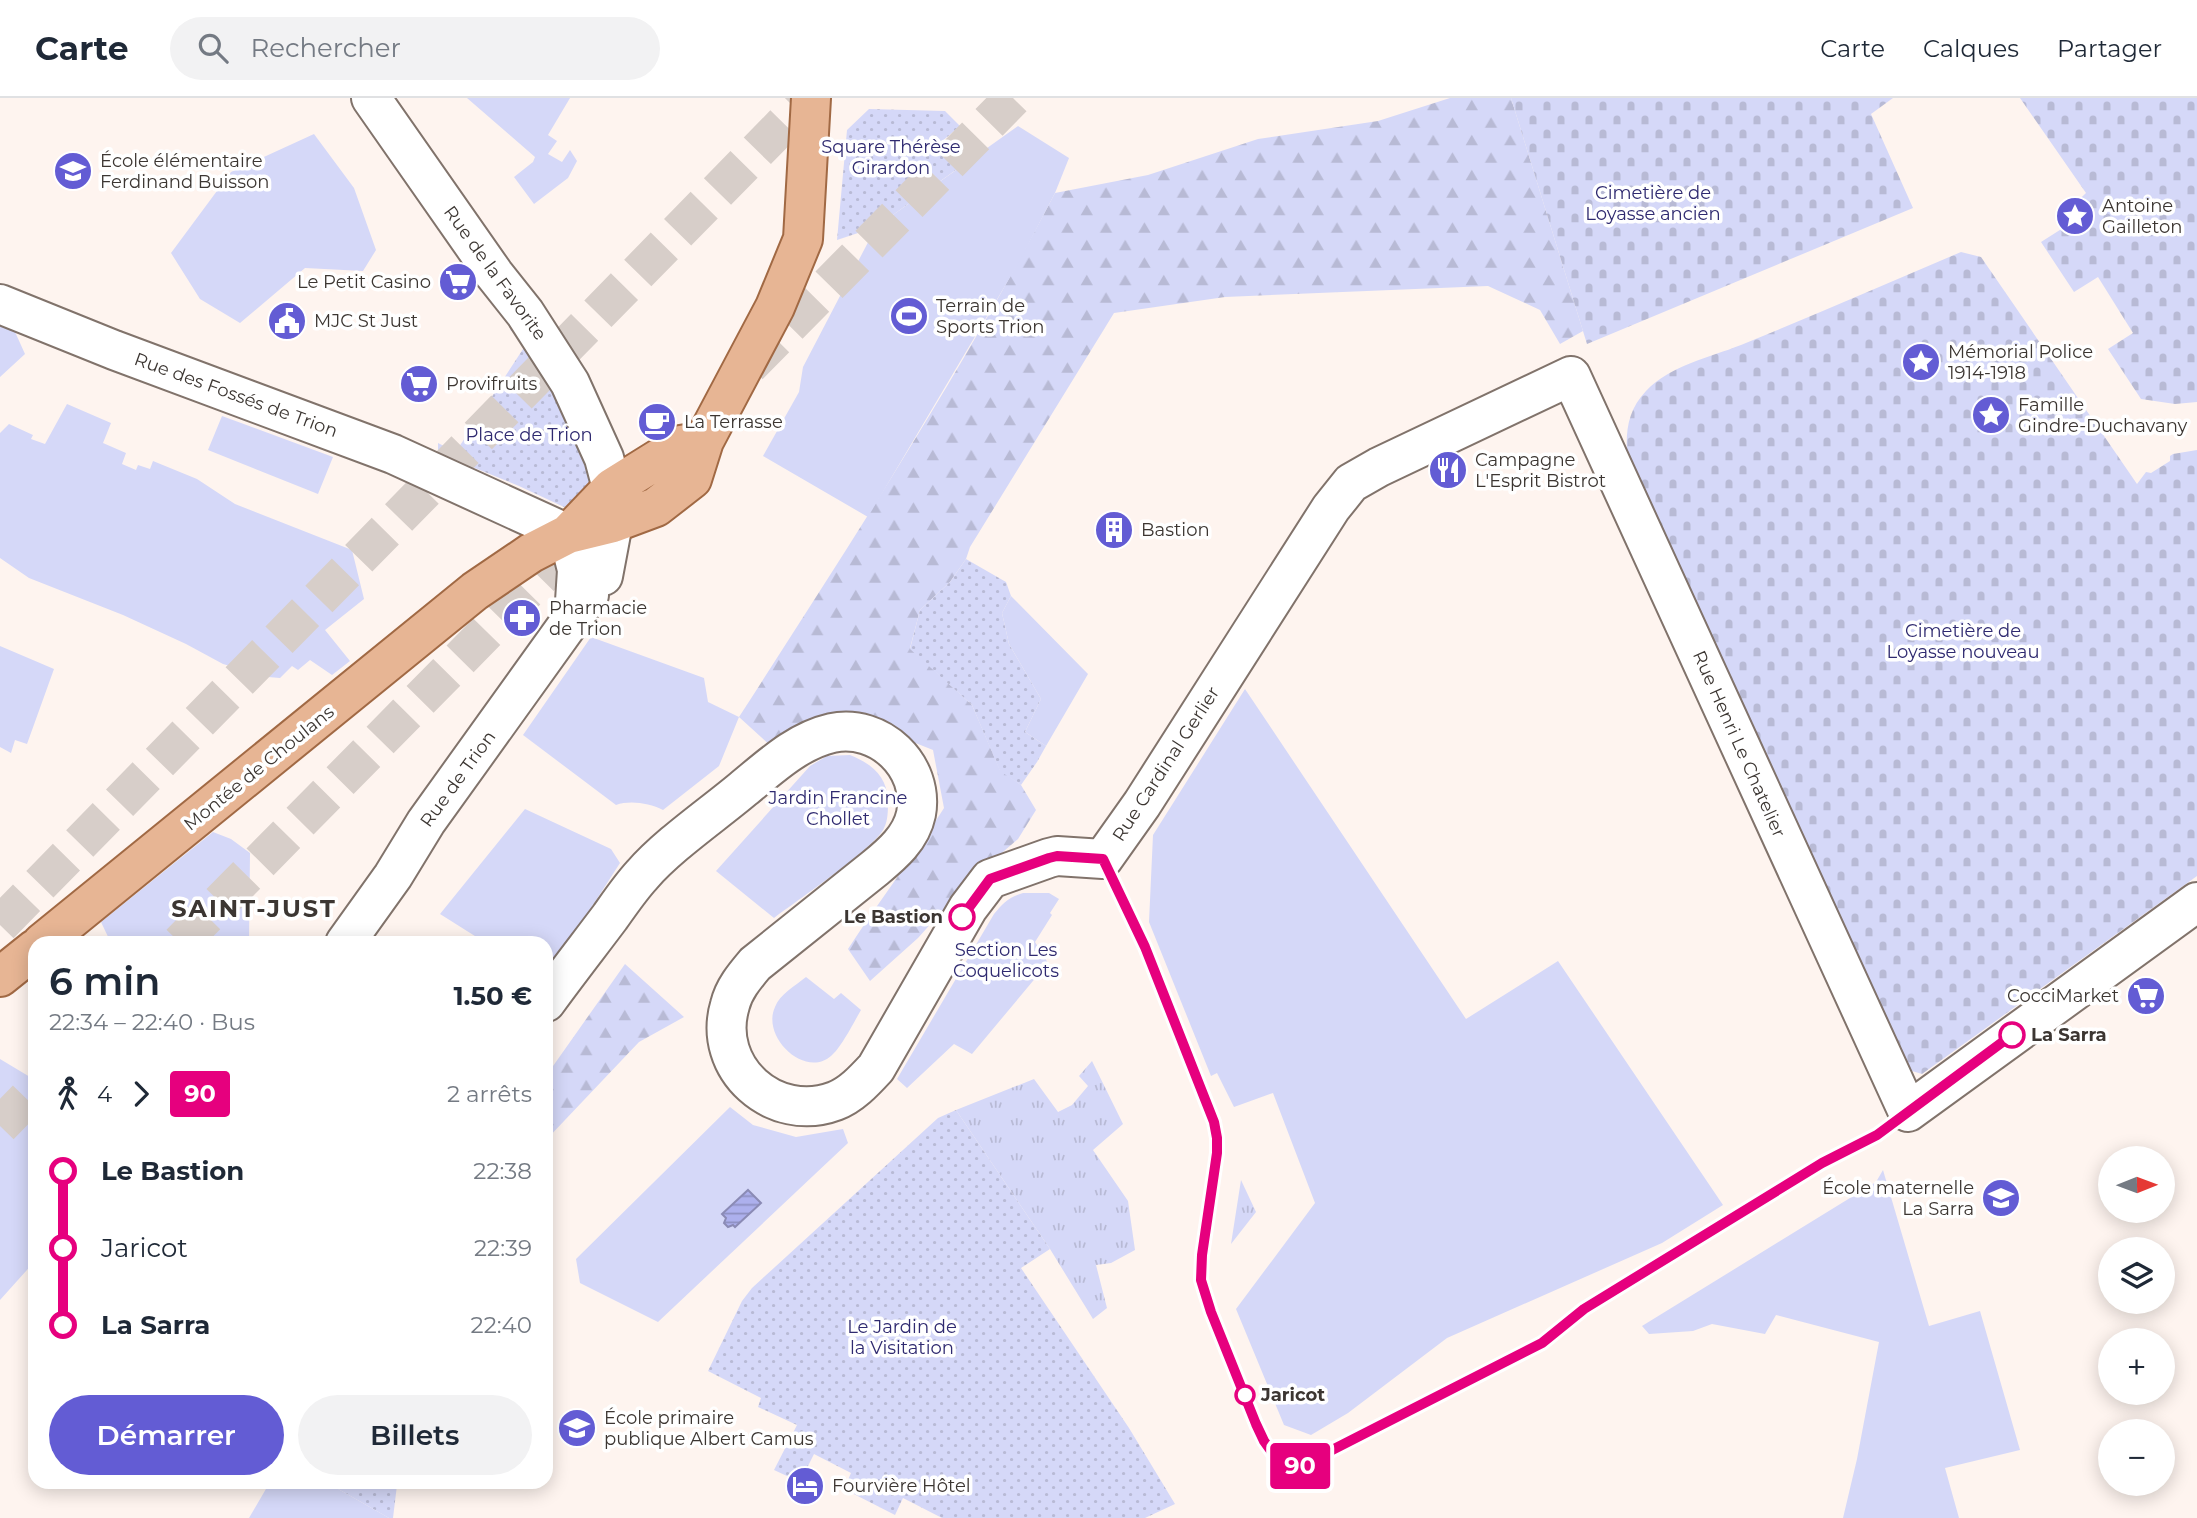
<!DOCTYPE html>
<html lang="fr">
<head>
<meta charset="utf-8">
<style>
	:root { --surface:#fff; --page:#f2f2f3; --text:#1f2937; --muted:#747a83; --line:#e0e1e3; --accent:#635cd4 }
	body { margin:0; font-family:Montserrat,sans-serif; background:var(--page); color:var(--text); height:100vh; display:flex; flex-direction:column; font-size:26px; white-space:nowrap }
	* { box-sizing:border-box; margin:0 }
	p { font-size:23px; color:var(--muted) }
	.icon { flex:none; width:38px; height:38px; fill:none; stroke:currentColor; stroke-width:2; stroke-linecap:round; stroke-linejoin:round }
	.map { position:relative; flex:1; overflow:hidden }
	.sheet { position:absolute; left:28px; top:838px; width:525px; height:553px; display:flex; flex-direction:column; background:var(--surface); border-radius:21px; box-shadow:0 4px 18px #0003 }
	.sheet>* { flex:none }
	.badge { padding:0 14px; border-radius:5px; font-size:24px; line-height:46px }
	.needle { width:46px; rotate:89deg }
	.buttons { position:absolute; left:2098px; top:1048px; display:grid; gap:14px }
	.buttons a { display:grid; place-items:center; width:77px; height:77px; border-radius:50%; background:var(--surface); box-shadow:0 4px 18px #0003; font-size:35px }
	.map>.badge { position:absolute; translate:-50% -50%; box-shadow:0 0 0 4px #fff }
	.legs { display:flex; align-items:center; gap:10px; height:77px; padding:0 21px; font-size:23px }
	.legs p { margin-inline-start:auto }
	.head { display:flex; align-items:center; justify-content:space-between; height:119px; padding:0 21px }
	h1 { font-size:38px; font-weight:600; line-height:52px }
	.cta { display:flex; gap:14px; margin-top:auto; padding:14px 21px }
	.cta a { flex:1; height:80px; border-radius:42px; background:var(--accent); color:#fff; font-size:28px; font-weight:600; line-height:80px; text-align:center }
	.cta a+a { background:var(--page); color:var(--text) }
	ul { padding:0 21px; list-style:none }
	li { display:flex; align-items:center; gap:24px; height:77px; font-size:26px }
	li i { display:grid; place-items:center; width:10px; height:100%; margin:0 9px; background:currentColor }
	li i::after { content:''; width:18px; height:18px; margin:-9px; border:5px solid; border-radius:50%; background:var(--surface) }
	li p { margin-inline-start:auto }
	li:first-child i { background:linear-gradient(#0000 50%,currentColor 0) }
	li:last-child i { background:linear-gradient(currentColor 50%,#0000 0) }
	header { display:flex; align-items:center; gap:42px; box-sizing:border-box; height:98px; padding:0 35px; background:var(--surface); border-bottom:2px solid var(--line) }
	header strong { font-size:33px }
	nav { display:flex; gap:38px; margin-inline-start:auto; font-size:24px }
	.search { width:490px; height:63px; background:var(--page); display:flex; align-items:center; gap:18px; box-sizing:border-box; padding:0 24px; border-radius:38px; color:var(--muted); font-size:26px }
	.map>svg:first-child { display:block }
	.grass { fill:url(#grass-tufts) }
	.forest { fill:url(#forest-firs) }
	.cemetery { fill:url(#cemetery-stones) }
	.park { fill:url(#park-dots) }
	.garden { fill:#d5d8f8 }
	.water { fill:url(#water-rules); stroke:#8b8bb5; stroke-width:2 }
	.lines { fill:none; stroke-linecap:round; stroke-linejoin:round }
	.trunk-tunnel { stroke:#d7cec9; stroke-width:38; stroke-dasharray:38 19; stroke-linecap:butt }
	.tertiary-casing { stroke:#81736b; stroke-width:42 }
	.primary-casing { stroke:#a16944; stroke-width:42 }
	.tertiary { stroke:#fff; stroke-width:38 }
	.primary { stroke:#e7b594; stroke-width:38 }
	.line-1-casing { stroke:#fff; stroke-width:16 }
	.line-1 { stroke:#e6007e; stroke-width:10 }
	.stop-1-dot { fill:#fff; stroke:#e6007e; stroke-width:3.5 }
	.labels { text-anchor:middle; stroke-width:7; stroke-linejoin:round; paint-order:stroke }
	.park-label { font-size:18px; fill:#2f2a70; stroke:#fff }
	.poi-label { font-size:18px; fill:#3c3632; stroke:#fff; text-anchor:start }
	.street-label { font-size:18px; fill:#3c3632; stroke:#fff }
	.stop-label { font-size:18px; font-weight:bold; fill:#3c3632; stroke:#fff; text-anchor:start }
	.district-label { font-size:24px; font-weight:bold; letter-spacing:2px; fill:#3c3632; stroke:#fff }
</style>
</head>
<body>
<header>
<strong>Carte</strong>
<div class="search"><svg class="icon" aria-label="search" viewBox="0 0 24 24"><circle cx="10" cy="10" r="6"/><path d="M15 15l6 6"/></svg>Rechercher</div>
<nav><a>Carte</a><a>Calques</a><a>Partager</a></nav>
</header>
<div class="map">
<svg width="2197" height="1420" viewBox="0 0 2197 1420">
	<defs>
		<pattern id="grass-tufts" width="24" height="20" patternUnits="userSpaceOnUse" patternTransform="scale(1.75)"><rect width="24" height="20" fill="#d5d8f8"/><path d="M3 7l-1-3M5 7V3M7 7l1-3M15 17l-1-3M17 17v-4M19 17l1-3" fill="none" stroke="#b8bad5"/></pattern>
		<pattern id="forest-firs" width="22" height="20" patternUnits="userSpaceOnUse" patternTransform="scale(1.75)"><rect width="22" height="20" fill="#d5d8f8"/><path d="M5 1l3.5 6h-7zM16 11l3.5 6h-7z" fill="#b8bad5"/></pattern>
		<pattern id="cemetery-stones" width="16" height="16" patternUnits="userSpaceOnUse" patternTransform="scale(1.75)"><rect width="16" height="16" fill="#d5d8f8"/><path d="M2 7V4a2 2 0 0 1 4 0v3zM10 15v-3a2 2 0 0 1 4 0v3z" fill="#b8bad5"/></pattern>
		<pattern id="park-dots" width="8" height="8" patternUnits="userSpaceOnUse" patternTransform="scale(1.75)"><rect width="8" height="8" fill="#d5d8f8"/><path d="M2 2h.1M6 6h.1" fill="none" stroke="#b8bad5" stroke-width="1.8" stroke-linecap="round"/></pattern>
		<pattern id="water-rules" width="6" height="5" patternUnits="userSpaceOnUse" patternTransform="scale(1.75)"><rect width="6" height="5" fill="#adb0ed"/><path d="M0 2.5h6" fill="none" stroke="#8e90c1"/></pattern>
	</defs>
	<rect width="100%" height="100%" fill="#fef4ef"/>
	<path class="grass" d="M1092,963L1123,1026L1093,1052L1128,1103L1135,1152L1111,1165L1096,1167L1107,1210L1093,1221L1050,1151L956,1012L1034,981L1058,1014L1072,1007L1088,988L1079,978Z
		M1241,1082L1256,1114L1231,1146Z"/>
	<path class="forest" d="M1450,0H1511L1583,233L1560,246L1540,212L1488,188L1225,199L1114,215L970,449L966,461L950,484L920,512L910,550L972,607L1000,672L1021,687L1036,712L1018,741L968,784L918,840L870,883L848,851C879,803 914,758 944,710L933,652L883,632L772,649L739,619C849,448 961,276 1055,95L1148,77L1258,41L1378,23Z
		M625,866L684,919L639,944L546,1042V978Z"/>
	<path class="cemetery" d="M1511,0H1893L1871,16L1913,110L1587,246Z
		M2020,0H2197V304L2175,306L2141,301L2108,251L2133,235L2098,179L2074,194L2041,144L2063,130L2058,122L2086,95Z
		M1961,154L1981,159L2137,386L2146,374L2151,375L2170,363V358L2173,356L2197,352V778L1922,976L1902,970L1629,373C1625,343 1624,316 1646,293C1671,267 1708,260 1741,247C1815,217 1888,185 1961,154Z"/>
	<path class="park" d="M869,11L945,13L960,28L940,45L960,69L876,129L837,142L847,32Z
		M516,224L560,279L593,386L575,406L564,409L519,388L438,355V345L452,352L459,349L525,248L522,240L510,232Z
		M966,461L1006,484L1011,498L1002,515L1009,546L1041,601L1025,634L1046,648L1037,664L1021,687L1000,673L972,607L910,551L920,512L950,484Z
		M956,1012L1050,1151L1021,1170L1129,1330L1175,1406L1145,1420H942L903,1400L895,1417L844,1391L851,1375L814,1356L800,1384L774,1372L797,1327L758,1309L761,1300L708,1273L742,1203L752,1190L938,1020Z
		M326,1384H380L397,1387L393,1420H389Z"/>
	<path class="garden" d="M467,0H570L548,37L557,43L548,56L562,64L570,52L577,63L568,80L534,106L514,79L533,64L535,59Z
		M1018,28L1069,60L1055,95L1018,166L868,419L763,358L799,294L803,269L876,129Z
		M314,36L354,90L376,152L363,173L305,170L240,225L200,201L171,155L231,74Z
		M0,221L11,225L25,256L0,279Z
		M67,306L111,325L103,345L126,355L122,366L136,372L138,367L150,371L153,363L197,381L235,406L352,452L364,501L325,532L350,563L332,577L310,562L298,572L292,568L280,580L268,579L223,566L186,546L123,517L29,480L0,460V335L9,326L33,337L31,341L45,346Z
		M222,318L333,359L318,396L208,352Z
		M1011,498L1088,576L1046,648L1025,634L1041,601L1009,546L1002,515Z
		M591,539L704,580L708,604L739,619L719,668L663,712C649,705 630,702 616,707L523,637Z
		M0,548L54,571L27,646L15,642L11,655L0,649Z
		M1245,591L1466,921L1558,863L1723,1107L1662,1145L1447,1240L1348,1315L1311,1337L1284,1327L1236,1211L1315,1105L1273,995L1234,1009L1217,975L1211,978L1149,824L1153,737Z
		M850,657C872,666 887,678 888,703C888,712 888,723 884,730C876,749 795,804 774,820L716,773L810,668L827,658Z
		M525,711L611,751L620,765L546,880V845H486L440,816Z
		M213,734L231,741L250,755L249,845H111L101,824Z
		M1023,795H1049L1059,801L1050,815L1052,817L1035,844L1048,865L972,956L954,946L907,990L897,981L994,816C1003,805 1009,799 1023,795Z
		M806,879L834,901L841,895L861,912C854,924 841,950 831,958C805,981 761,939 775,909C780,896 795,888 806,879Z
		M0,961L30,979L35,970V1163L0,1202Z
		M730,1009L753,1027L796,1039L843,1031L848,1045L658,1224L580,1185L576,1161Z
		M1883,1072L1929,1228L1980,1213L2020,1352L1945,1370L1959,1420H1843L1857,1361L1879,1244L1776,1217L1765,1236L1712,1226L1693,1233L1649,1236L1642,1228L1876,1084Z
		M270,1384H326L389,1420H249Z"/>
	<path class="water" d="M748,1092L761,1105L735,1129L733,1127L728,1129L724,1125L726,1120L722,1116Z"/>
	<g class="lines">
		<path class="trunk-tunnel" d="M749,268L1013,0
			M0,827L809,0
			M180,845L591,428
			M0,1028L35,992"/>
		<defs>
			<path id="tertiary" d="M371,0L494,176L525,215L570,285L604,360L612,390L613,425L603,478
				M0,206L114,252L393,356L568,436L577,472L574,519
				M345,845L393,778L426,724L589,497
				M546,904C567,875 589,847 610,819C620,805 630,790 642,777C668,747 712,717 743,691C770,669 797,643 832,635C879,625 925,668 916,716C911,740 892,756 875,770L755,866C744,879 734,891 730,907C711,970 774,1026 835,1003C851,997 864,983 876,970L968,810L990,781L1049,760L1057,758L1103,761L1142,706L1331,410L1351,385L1379,369L1571,278L1908,1014L2197,804"/>
			<path id="primary" d="M568,436L612,390L681,347L704,343
				M42,845L475,493L531,455L568,436L613,425L656,409L692,381L704,343L775,209L803,141L811,0
				M0,879L35,851"/>
		</defs>
		<use href="#tertiary" class="tertiary-casing"/>
		<use href="#primary" class="primary-casing"/>
		<use href="#tertiary" class="tertiary"/>
		<use href="#primary" class="primary"/>
	</g>
	<g class="lines">
		<defs>
			<path id="line-1" d="M962,819L990,781L1049,760L1057,758L1103,761L1145,849L1214,1024L1217,1040V1055L1202,1157L1201,1182L1211,1214L1256,1326L1264,1343L1287,1375L1542,1245L1584,1211L1822,1065L1877,1037L2012,937"/>
		</defs>
		<use href="#line-1" class="line-1-casing"/>
		<use href="#line-1" class="line-1"/>
	</g>
	<defs>
		<symbol id="school-disc" viewBox="-11 -11 22 22"><circle r="9.5" fill="#635cd4" stroke="#fff"/><path d="M0-5L7-2L0 1L-7-2ZM-4 1L0 2.5L4 1V4Q0 6-4 4Z" fill="#fff"/></symbol>
		<symbol id="sight-disc" viewBox="-11 -11 22 22"><circle r="9.5" fill="#635cd4" stroke="#fff"/><path d="M0-6L1.8-2.2L6-1.7L2.9 1.2L3.7 5.4L0 3.3L-3.7 5.4L-2.9 1.2L-6-1.7L-1.8-2.2Z" fill="#fff"/></symbol>
		<symbol id="supermarket-disc" viewBox="-11 -11 22 22"><circle r="9.5" fill="#635cd4" stroke="#fff"/><path d="M-6-5.5h2.5l.6 2H6L4.5 2H-2.5L-4.4-4H-6ZM-1.5 3.2a1.3 1.3 0 1 0 .1 0ZM3 3.2a1.3 1.3 0 1 0 .1 0Z" fill="#fff"/></symbol>
		<symbol id="stadium-disc" viewBox="-11 -11 22 22"><circle r="9.5" fill="#635cd4" stroke="#fff"/><path d="M0-5a6.5 5 0 1 0 0 10a6.5 5 0 1 0 0-10ZM-3.5-1.8h7v3.6h-7Z" fill="#fff"/></symbol>
		<symbol id="civic-disc" viewBox="-11 -11 22 22"><circle r="9.5" fill="#635cd4" stroke="#fff"/><path d="M-.6-6.5H3V-4.5H.6V-3L4-1V1h2V6H-6V1h2V-1L-.6-3ZM-1.2 2.5V6h2.4V2.5Z" fill="#fff"/></symbol>
		<symbol id="cafe-disc" viewBox="-11 -11 22 22"><circle r="9.5" fill="#635cd4" stroke="#fff"/><path d="M-5.5-4.5H6V0H3Q3 3.5 0 3.5H-2.5Q-5.5 3.5-5.5 0ZM3-3.2v2h1.7v-2ZM-6 4.5H4V6H-6Z" fill="#fff"/></symbol>
		<symbol id="restaurant-disc" viewBox="-11 -11 22 22"><circle r="9.5" fill="#635cd4" stroke="#fff"/><path d="M-5-6h1v4h1v-4h1v4h1v-4h1v5L-1.5 .5V6h-2V.5L-5-1ZM5-6V6H3V1.5H1.5Q1.5-4 5-6Z" fill="#fff"/></symbol>
		<symbol id="building-disc" viewBox="-11 -11 22 22"><circle r="9.5" fill="#635cd4" stroke="#fff"/><path d="M-4-6H4V6H1V3H-1V6H-4ZM-2.5-4.3h1.7v1.8h-1.7ZM.8-4.3h1.7v1.8H.8ZM-2.5-1h1.7V.8h-1.7ZM.8-1h1.7V.8H.8Z" fill="#fff"/></symbol>
		<symbol id="pharmacy-disc" viewBox="-11 -11 22 22"><circle r="9.5" fill="#635cd4" stroke="#fff"/><path d="M-2-6h4v4h4v4h-4v4h-4v-4h-4v-4h4Z" fill="#fff"/></symbol>
		<symbol id="hotel-disc" viewBox="-11 -11 22 22"><circle r="9.5" fill="#635cd4" stroke="#fff"/><path d="M-6-4.5h1.5V1H6V5H4.5V3h-9V5H-6ZM-4 0a1.8 1.8 0 1 1 3.6 0ZM.5 0V-2.5h3Q6-2.5 6 0Z" fill="#fff"/></symbol>
	</defs>
	<g fill-rule="evenodd">
		<use href="#school-disc" x="51" y="51" width="44" height="44"/>
		<use href="#sight-disc" x="2053" y="96" width="44" height="44"/>
		<use href="#supermarket-disc" x="436" y="162" width="44" height="44"/>
		<use href="#stadium-disc" x="887" y="196" width="44" height="44"/>
		<use href="#civic-disc" x="265" y="201" width="44" height="44"/>
		<use href="#sight-disc" x="1899" y="242" width="44" height="44"/>
		<use href="#supermarket-disc" x="397" y="264" width="44" height="44"/>
		<use href="#sight-disc" x="1969" y="295" width="44" height="44"/>
		<use href="#cafe-disc" x="635" y="302" width="44" height="44"/>
		<use href="#restaurant-disc" x="1426" y="350" width="44" height="44"/>
		<use href="#building-disc" x="1092" y="410" width="44" height="44"/>
		<use href="#pharmacy-disc" x="500" y="498" width="44" height="44"/>
		<use href="#supermarket-disc" x="2124" y="876" width="44" height="44"/>
		<use href="#school-disc" x="1979" y="1078" width="44" height="44"/>
		<use href="#school-disc" x="555" y="1308" width="44" height="44"/>
		<use href="#hotel-disc" x="783" y="1366" width="44" height="44"/>
	</g>
	<g class="stop-1-dot">
		<circle cx="962" cy="819" r="12"/>
		<circle cx="2012" cy="937" r="12"/>
		<circle cx="1245" cy="1297" r="9"/>
	</g>
	<g class="labels">
		<g class="park-label">
			<text x="891" y="55">Square Thérèse<tspan x="891" dy="21">Girardon</tspan></text>
			<text x="1653" y="101">Cimetière de<tspan x="1653" dy="21">Loyasse ancien</tspan></text>
			<text x="529" y="343">Place de Trion</text>
			<text x="1963" y="539">Cimetière de<tspan x="1963" dy="21">Loyasse nouveau</tspan></text>
			<text x="838" y="706">Jardin Francine<tspan x="838" dy="21">Chollet</tspan></text>
			<text x="1006" y="858">Section Les<tspan x="1006" dy="21">Coquelicots</tspan></text>
			<text x="902" y="1235">Le Jardin de<tspan x="902" dy="21">la Visitation</tspan></text>
		</g>
		<g class="poi-label">
			<text x="100" y="69">École élémentaire<tspan x="100" dy="21">Ferdinand Buisson</tspan></text>
			<text x="2102" y="114">Antoine<tspan x="2102" dy="21">Gailleton</tspan></text>
			<text x="431" y="190" text-anchor="end">Le Petit Casino</text>
			<text x="936" y="214">Terrain de<tspan x="936" dy="21">Sports Trion</tspan></text>
			<text x="314" y="229">MJC St Just</text>
			<text x="1948" y="260">Mémorial Police<tspan x="1948" dy="21">1914-1918</tspan></text>
			<text x="446" y="292">Provifruits</text>
			<text x="2018" y="313">Famille<tspan x="2018" dy="21">Gindre-Duchavany</tspan></text>
			<text x="684" y="330">La Terrasse</text>
			<text x="1475" y="368">Campagne<tspan x="1475" dy="21">L'Esprit Bistrot</tspan></text>
			<text x="1141" y="438">Bastion</text>
			<text x="549" y="516">Pharmacie<tspan x="549" dy="21">de Trion</tspan></text>
			<text x="2119" y="904" text-anchor="end">CocciMarket</text>
			<text x="1974" y="1096" text-anchor="end">École maternelle<tspan x="1974" dy="21">La Sarra</tspan></text>
			<text x="604" y="1326">École primaire<tspan x="604" dy="21">publique Albert Camus</tspan></text>
			<text x="832" y="1394">Fourvière Hôtel</text>
		</g>
		<g class="street-label">
			<text transform="translate(495 175) rotate(54)" y="6">Rue de la Favorite</text>
			<text transform="translate(236 297) rotate(20)" y="6">Rue des Fossés de Trion</text>
			<text transform="translate(1739 646) rotate(66)" y="6">Rue Henri Le Chatelier</text>
			<text transform="translate(1166 666) rotate(-57)" y="6">Rue Cardinal Gerlier</text>
			<text transform="translate(259 670) rotate(-39)" y="6">Montée de Choulans</text>
			<text transform="translate(458 681) rotate(-54)" y="6">Rue de Trion</text>
		</g>
		<g class="stop-label">
			<text x="943" y="825" text-anchor="end">Le Bastion</text>
			<text x="2031" y="943">La Sarra</text>
			<text x="1261" y="1303">Jaricot</text>
		</g>
		<g class="district-label">
			<text x="254" y="819">SAINT-JUST</text>
		</g>
	</g>
</svg>
<div class="buttons">
<a><svg class="needle" viewBox="-14 -14 28 28"><path d="M0-13l5 13h-10z" fill="#e53935"/><path d="M0 13l5-13h-10z" fill="#747a83"/></svg></a>
<a><svg class="icon" aria-label="layers" viewBox="0 0 24 24"><path d="M12 4l9 5-9 5-9-5zM3 14l9 5 9-5"/></svg></a>
<a>+</a>
<a>−</a>
</div>
<b class="badge" style="left:1300px;top:1368px;background:#e6007e;color:#fff">90</b>
<section class="sheet">
<div class="head"><div><h1>6 min</h1><p>22:34 – 22:40 · Bus</p></div><b>1.50 €</b></div>
<div class="legs"><svg class="icon" aria-label="walk" viewBox="0 0 24 24"><circle cx="13" cy="4" r="2"/><path d="M13 8l-2 6 4 7M11 14l-3 7M7 12l3-4h3l4 4"/></svg>4<svg class="icon" aria-label="forward" viewBox="0 0 24 24"><path d="M9 5l7 7-7 7"/></svg><b class="badge" style="background:#e6007e;color:#fff">90</b><p>2 arrêts</p></div>
<ul>
<li><i style="color:#e6007e"></i><b>Le Bastion</b><p>22:38</p></li>
<li><i style="color:#e6007e"></i><span>Jaricot</span><p>22:39</p></li>
<li><i style="color:#e6007e"></i><b>La Sarra</b><p>22:40</p></li>
</ul>
<div class="cta"><a>Démarrer</a><a>Billets</a></div>
</section>
</div>
</body>
</html>
